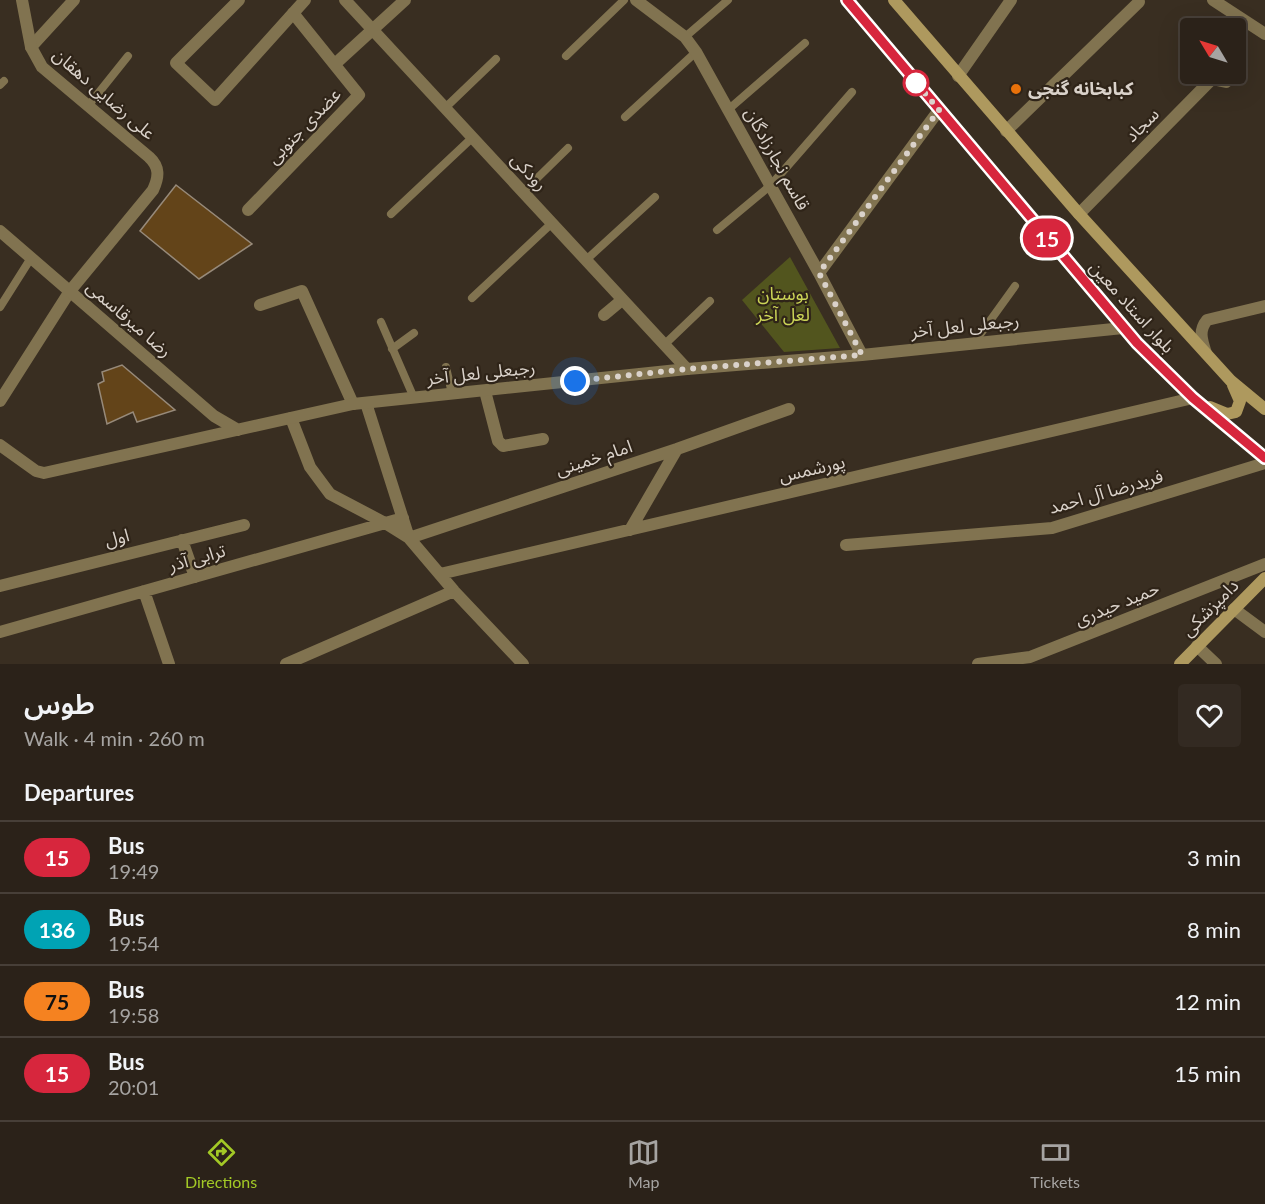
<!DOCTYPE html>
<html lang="en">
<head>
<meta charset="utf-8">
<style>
	:root { --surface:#2b2219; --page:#332a22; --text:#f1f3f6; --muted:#a6a4a2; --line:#473f38; --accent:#a3c926 }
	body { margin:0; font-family:Lato,"Noto Sans Arabic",sans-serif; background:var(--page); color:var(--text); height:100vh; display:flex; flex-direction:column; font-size:22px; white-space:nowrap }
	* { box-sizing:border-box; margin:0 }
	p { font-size:20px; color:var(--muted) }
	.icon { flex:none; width:33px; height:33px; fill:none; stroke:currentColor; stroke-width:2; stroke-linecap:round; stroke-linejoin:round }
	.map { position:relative; height:664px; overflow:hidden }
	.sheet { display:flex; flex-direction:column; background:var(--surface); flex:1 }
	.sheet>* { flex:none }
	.badge { padding:0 12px; border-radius:20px; font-size:21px; line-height:39px }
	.needle { width:39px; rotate:308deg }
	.controls { position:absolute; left:1180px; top:18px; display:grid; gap:12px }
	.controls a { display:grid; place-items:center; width:66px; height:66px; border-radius:6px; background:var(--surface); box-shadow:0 6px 24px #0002,0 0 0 2px var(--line); font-size:30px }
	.you { position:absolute; width:30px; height:30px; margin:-15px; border:4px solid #fff; border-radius:50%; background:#1a73e8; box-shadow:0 0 0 9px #1a73e833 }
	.map>.badge { position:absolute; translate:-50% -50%; box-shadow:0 0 0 3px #fff }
	h2 { padding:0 24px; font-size:22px; line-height:54px }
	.round { display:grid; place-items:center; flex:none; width:63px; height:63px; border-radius:6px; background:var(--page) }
	.overview { display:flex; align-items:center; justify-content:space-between; height:102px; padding:0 24px }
	h1 { font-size:28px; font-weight:600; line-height:45px }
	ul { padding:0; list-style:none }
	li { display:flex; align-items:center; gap:18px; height:72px; padding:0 24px; border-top:2px solid var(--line) }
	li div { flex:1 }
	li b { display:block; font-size:22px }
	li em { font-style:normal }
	li .badge { min-width:66px; font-weight:700; text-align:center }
	.dock { display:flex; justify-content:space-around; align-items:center; height:84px; border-top:2px solid var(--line); background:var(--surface); font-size:16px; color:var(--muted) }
	.dock a { display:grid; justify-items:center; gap:3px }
	.dock .active { color:var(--accent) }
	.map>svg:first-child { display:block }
	.green { fill:#52551e }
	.building { fill:#634419; stroke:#978a7a; stroke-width:1.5 }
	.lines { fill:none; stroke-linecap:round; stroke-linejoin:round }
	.service { stroke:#817350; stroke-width:8 }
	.minor { stroke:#817350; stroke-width:12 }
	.tertiary { stroke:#817350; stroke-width:12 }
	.secondary { stroke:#ae995e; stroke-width:12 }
	.line-casing { stroke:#fff; stroke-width:14 }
	.line { stroke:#d7263d; stroke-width:9 }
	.walk { stroke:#dad2ca; stroke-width:6; stroke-dasharray:0 10.8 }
	.stop-dot { fill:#fff; stroke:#d7263d; stroke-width:3 }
	.food-dot { fill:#e8710a; stroke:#2f2418; stroke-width:2 }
	.labels { text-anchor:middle; stroke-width:4.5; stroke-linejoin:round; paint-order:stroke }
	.poi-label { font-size:18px; font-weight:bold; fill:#dad2ca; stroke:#2f2418; text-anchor:start }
	.street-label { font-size:18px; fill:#dad2ca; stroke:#2f2418 }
	.park-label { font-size:18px; fill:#ccd557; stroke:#2f2418 }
</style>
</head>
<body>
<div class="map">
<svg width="1265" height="664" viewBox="0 0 1265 664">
	<rect width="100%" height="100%" fill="#392e21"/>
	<path class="green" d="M790,257L840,348L784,352L742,300Z"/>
	<path class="building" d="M176,185L252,244L199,279L140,231Z
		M122,365L175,410L137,422L133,412L107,424L98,384L104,381L102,372Z"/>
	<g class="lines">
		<path class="service" d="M685,37L728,0
			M566,56L624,0
			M0,85L4,81
			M88,106L128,56
			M445,108L496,59
			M729,109L805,43
			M625,117L696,52
			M523,192L568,148
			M391,214L473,137
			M717,230L771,185L852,92
			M586,260L655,197
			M472,298L552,223
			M0,307L31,258
			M381,322L414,398
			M974,343L1015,286
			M664,345L710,301
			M392,349L414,333
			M446,367L452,394"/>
		<path class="minor" d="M239,0L176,63L215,100L305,0
			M345,0L687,369
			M1213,0L1265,34
			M31,47L74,0
			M335,64L405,0
			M1006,131L1139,2
			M248,210L359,95L293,13
			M1079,214L1212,79L1226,82L1235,74
			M260,305L302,291L353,404
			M604,315L622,300
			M485,391L498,441L503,446L543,439
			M0,401L70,291
			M366,403L409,538L677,449L789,409
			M291,418L310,467L330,494L385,523L409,538L454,591L523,664
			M630,530L677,449
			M182,540L195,577
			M846,545L1052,528L1265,463
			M440,574L1193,398
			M0,586L244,525
			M144,591L169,664
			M1234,609L1265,632
			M0,632L403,518
			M1197,646L1216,664
			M286,664L454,591
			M978,664L1030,657L1265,564"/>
		<path class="tertiary" d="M22,0L31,47L42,67L149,157C160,167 159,177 153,190L70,291
			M636,0L685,37L696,52L819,273L862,355
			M958,76L1011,0
			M0,231L214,416L238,430
			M819,273L939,110
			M1206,353C1202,341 1198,331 1207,320L1265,306
			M0,445L36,471L44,473L353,404L687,369L862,355L1123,328"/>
		<path class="secondary" d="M847,0L1137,343L1193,398L1265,458
			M894,0L1079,214L1231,381L1265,409
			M1210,407L1227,414L1236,412L1240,401L1233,385
			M1180,664L1265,578"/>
	</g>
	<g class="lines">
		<defs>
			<path id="line" d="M847,0L1137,343L1193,398L1265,458"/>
		</defs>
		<use href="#line" class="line-casing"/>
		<use href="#line" class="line"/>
		<path class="walk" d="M575,381L687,369L862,355L819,273L939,110L913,79L916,83"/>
	</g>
	<circle class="stop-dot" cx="916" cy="83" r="12"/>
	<circle class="food-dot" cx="1016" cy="89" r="6"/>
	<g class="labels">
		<g class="poi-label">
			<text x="1028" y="95">کبابخانه گنجی</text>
		</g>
		<g class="street-label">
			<text transform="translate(104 94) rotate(41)" y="6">علی رضایی دهقان</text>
			<text transform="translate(1142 125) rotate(-45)" y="6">سجاد</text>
			<text transform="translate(304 126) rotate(-46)" y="6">عضدی جنوبی</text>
			<text transform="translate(777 159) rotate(61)" y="6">قاسم نجارزادگان</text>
			<text transform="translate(529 172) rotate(47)" y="6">رودکی</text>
			<text transform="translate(1132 307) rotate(48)" y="6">بلوار استاد معین</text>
			<text transform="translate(129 319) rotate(41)" y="6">رضا میرقاسمی</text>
			<text transform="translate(965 326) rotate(-6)" y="6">رجبعلی لعل آخر</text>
			<text transform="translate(481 373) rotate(-6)" y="6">رجبعلی لعل آخر</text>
			<text transform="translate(594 458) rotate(-18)" y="6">امام خمینی</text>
			<text transform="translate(812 469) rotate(-13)" y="6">پورشمس</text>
			<text transform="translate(1106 492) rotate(-16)" y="6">فریدرضا آل احمد</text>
			<text transform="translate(117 538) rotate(-14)" y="6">اول</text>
			<text transform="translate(197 558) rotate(-16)" y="6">ترابی آذر</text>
			<text transform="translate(1117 604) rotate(-22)" y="6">حمید حیدری</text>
			<text transform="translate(1210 608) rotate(-45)" y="6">دامپزشکی</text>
		</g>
		<g class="park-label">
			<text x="783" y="300">بوستان<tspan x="783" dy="21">لعل آخر</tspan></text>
		</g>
	</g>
</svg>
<div class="controls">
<a><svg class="needle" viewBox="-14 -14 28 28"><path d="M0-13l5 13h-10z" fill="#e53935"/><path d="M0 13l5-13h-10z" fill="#a6a4a2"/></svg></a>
</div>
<div class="you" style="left:575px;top:381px"></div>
<b class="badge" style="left:1047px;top:238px;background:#d7263d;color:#fff">15</b>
</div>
<section class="sheet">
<div class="overview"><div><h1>طوس</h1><p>Walk · 4 min · 260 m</p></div><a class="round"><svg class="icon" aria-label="heart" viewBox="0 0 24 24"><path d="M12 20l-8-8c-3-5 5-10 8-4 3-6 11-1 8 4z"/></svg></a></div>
<h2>Departures</h2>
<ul>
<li><span class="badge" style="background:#d7263d;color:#fff">15</span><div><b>Bus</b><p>19:49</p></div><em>3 min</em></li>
<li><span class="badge" style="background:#00a3b4;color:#fff">136</span><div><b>Bus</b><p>19:54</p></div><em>8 min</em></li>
<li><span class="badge" style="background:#f58220;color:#111">75</span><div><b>Bus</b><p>19:58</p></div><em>12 min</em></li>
<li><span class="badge" style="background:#d7263d;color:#fff">15</span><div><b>Bus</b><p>20:01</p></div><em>15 min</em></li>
</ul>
</section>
<nav class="dock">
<a class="active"><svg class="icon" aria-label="directions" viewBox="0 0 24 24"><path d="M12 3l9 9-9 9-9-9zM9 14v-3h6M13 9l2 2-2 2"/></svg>Directions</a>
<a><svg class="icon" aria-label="map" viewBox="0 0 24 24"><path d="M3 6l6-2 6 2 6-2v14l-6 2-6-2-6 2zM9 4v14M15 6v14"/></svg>Map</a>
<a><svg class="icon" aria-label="tickets" viewBox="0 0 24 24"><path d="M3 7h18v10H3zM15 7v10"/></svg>Tickets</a>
</nav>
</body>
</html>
